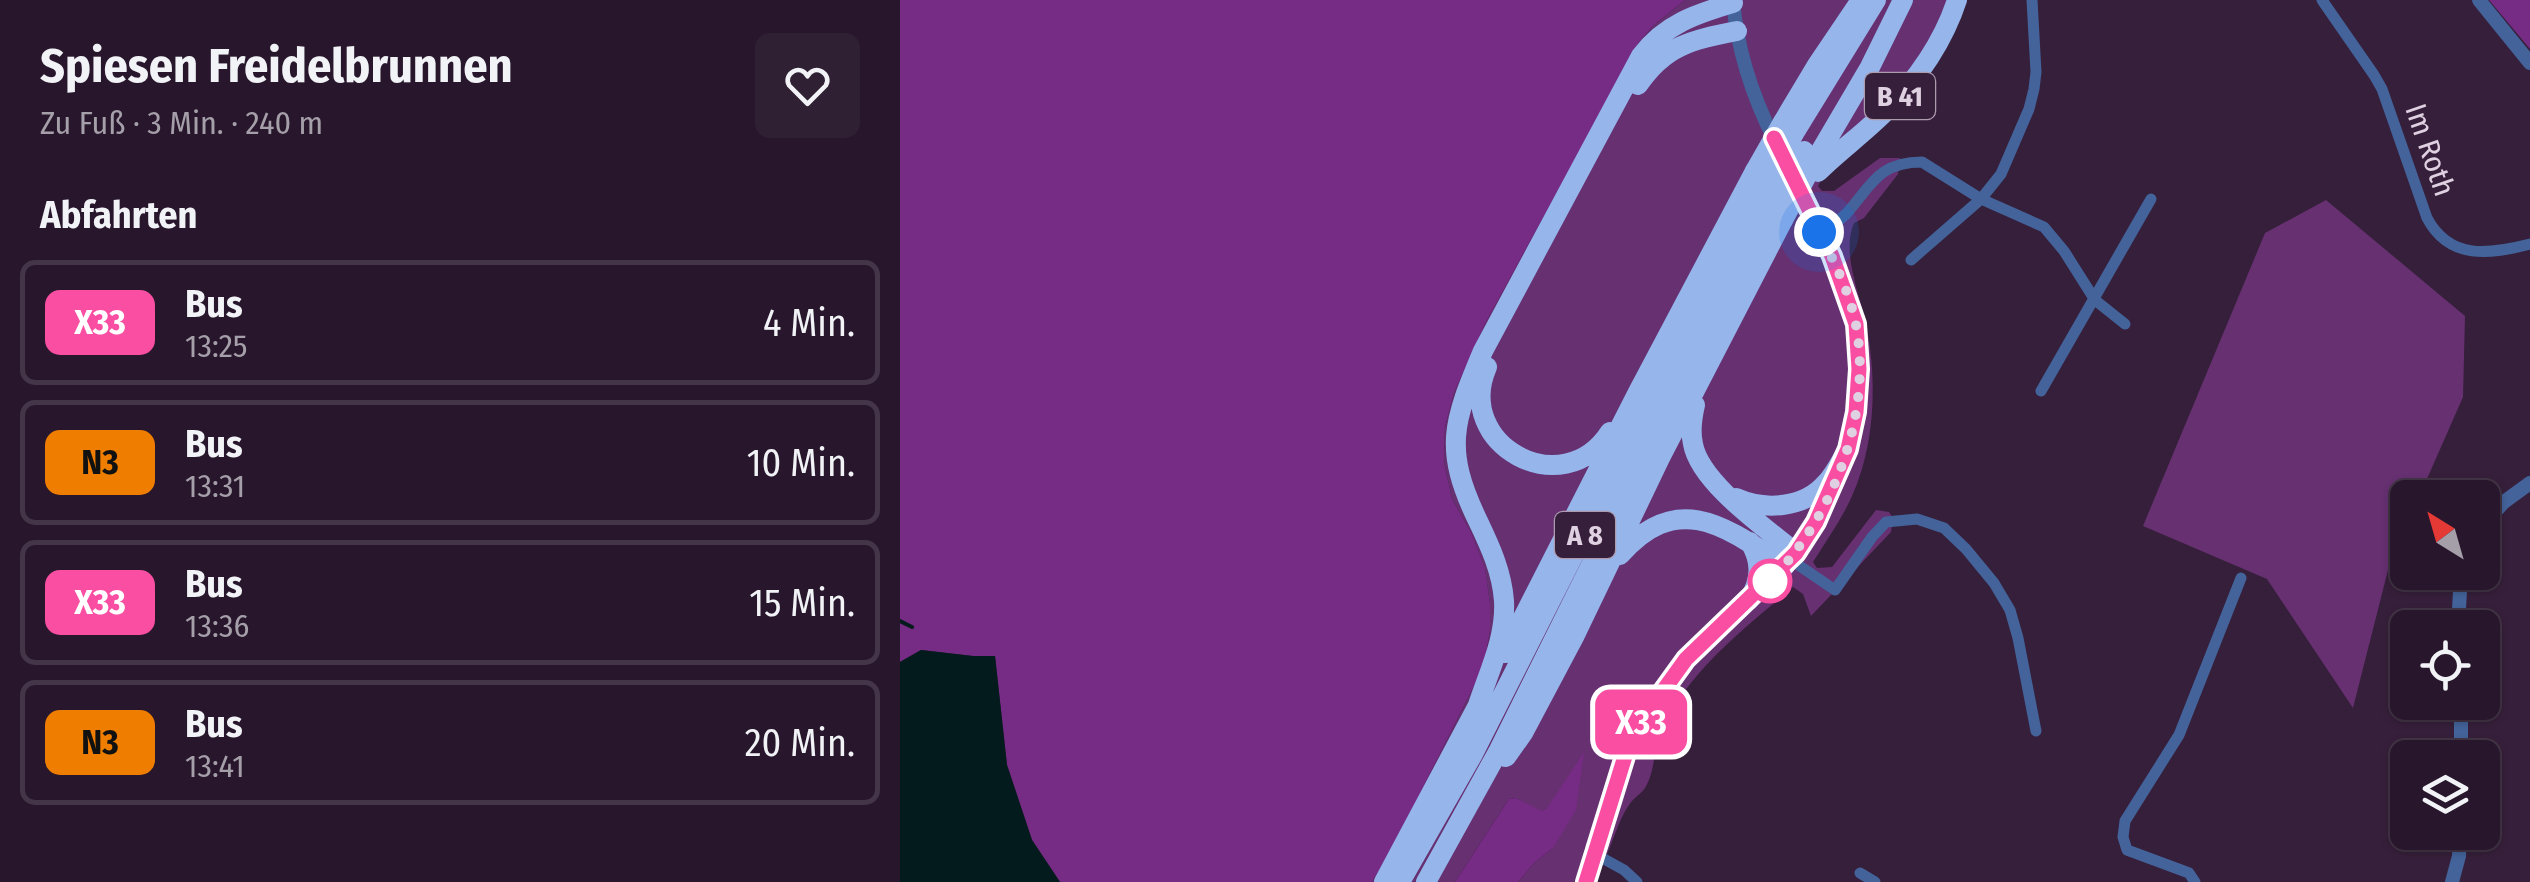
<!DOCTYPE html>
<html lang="de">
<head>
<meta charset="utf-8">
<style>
	:root { --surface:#28172c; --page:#302034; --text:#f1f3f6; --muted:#a59fa9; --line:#443648 }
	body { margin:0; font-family:"Fira Sans Condensed",sans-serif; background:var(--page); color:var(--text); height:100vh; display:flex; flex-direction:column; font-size:38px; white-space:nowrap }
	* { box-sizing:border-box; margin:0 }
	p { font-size:32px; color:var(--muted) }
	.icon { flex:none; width:55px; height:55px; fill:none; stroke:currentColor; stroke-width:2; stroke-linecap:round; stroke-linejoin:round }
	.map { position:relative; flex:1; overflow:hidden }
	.drawer { display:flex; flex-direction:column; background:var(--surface); width:900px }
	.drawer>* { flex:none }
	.badge { padding:0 20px; border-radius:15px; font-size:35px; line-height:65px }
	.needle { width:65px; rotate:323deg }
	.controls { position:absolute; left:1490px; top:480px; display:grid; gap:20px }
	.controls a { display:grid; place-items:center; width:110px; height:110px; border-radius:15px; background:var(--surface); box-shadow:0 2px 8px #0004,0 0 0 2px var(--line); font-size:50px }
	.you { position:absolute; width:50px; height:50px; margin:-25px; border:8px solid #fff; border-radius:50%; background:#1a73e8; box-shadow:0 0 0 15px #1a73e833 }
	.map>.badge { position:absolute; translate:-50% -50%; box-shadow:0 0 0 5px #fff }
	h2 { padding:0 40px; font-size:38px; line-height:90px }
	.round { display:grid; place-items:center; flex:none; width:105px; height:105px; border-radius:15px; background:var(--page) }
	.summary { display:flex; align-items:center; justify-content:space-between; height:170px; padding:0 40px }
	h1 { font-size:48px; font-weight:700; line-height:75px }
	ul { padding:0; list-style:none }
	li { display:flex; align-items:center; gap:30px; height:125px; margin:0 20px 15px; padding:0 20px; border:5px solid var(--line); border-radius:15px }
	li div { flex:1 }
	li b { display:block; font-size:38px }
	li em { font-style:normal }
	li .badge { min-width:110px; font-weight:700; text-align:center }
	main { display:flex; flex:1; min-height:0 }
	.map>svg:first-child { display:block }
	.green { fill:#663071 }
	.forest { fill:#762b84 }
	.water { fill:#031b1d }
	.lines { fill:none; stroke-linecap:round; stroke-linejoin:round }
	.stream { stroke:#031b1d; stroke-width:4 }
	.minor { stroke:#43639a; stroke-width:11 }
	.tertiary { stroke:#43639a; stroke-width:14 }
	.motorway { stroke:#95b5eb; stroke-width:20 }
	.motorway-bridge { stroke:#95b5eb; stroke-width:20 }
	.line-casing { stroke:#fff; stroke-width:22 }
	.line { stroke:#fa4ea3; stroke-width:15 }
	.walk { stroke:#e0d1e2; stroke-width:10; stroke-dasharray:0 18 }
	.stop-dot { fill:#fff; stroke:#fa4ea3; stroke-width:5 }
	.labels { text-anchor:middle; stroke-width:10; stroke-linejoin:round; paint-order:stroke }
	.shield { fill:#361f3a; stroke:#ad9cb0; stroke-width:2.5 }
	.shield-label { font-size:28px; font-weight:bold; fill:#e0d1e2 }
	.street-label { font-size:30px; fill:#e0d1e2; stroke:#361f3a }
</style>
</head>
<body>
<main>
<section class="drawer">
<div class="summary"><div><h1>Spiesen Freidelbrunnen</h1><p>Zu Fuß · 3 Min. · 240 m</p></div><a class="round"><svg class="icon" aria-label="heart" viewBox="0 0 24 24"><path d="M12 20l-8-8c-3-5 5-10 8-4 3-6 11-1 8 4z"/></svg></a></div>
<h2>Abfahrten</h2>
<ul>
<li><span class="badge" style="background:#fa4ea3;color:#fff">X33</span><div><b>Bus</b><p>13:25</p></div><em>4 Min.</em></li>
<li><span class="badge" style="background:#ef7d00;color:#111">N3</span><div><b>Bus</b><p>13:31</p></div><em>10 Min.</em></li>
<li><span class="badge" style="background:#fa4ea3;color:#fff">X33</span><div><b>Bus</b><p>13:36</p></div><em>15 Min.</em></li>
<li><span class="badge" style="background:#ef7d00;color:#111">N3</span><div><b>Bus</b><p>13:41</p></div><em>20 Min.</em></li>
</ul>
</section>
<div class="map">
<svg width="1630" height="882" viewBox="0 0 1630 882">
	<rect width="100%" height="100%" fill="#361f3a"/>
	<path class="green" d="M785,0H1067C1054,29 1041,59 1022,85C996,120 956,148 923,177L918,186L922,191H934L980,158H1000L998,174L964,218L954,223C940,255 963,300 968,335C977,387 974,447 952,496C942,519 926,541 913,562L917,568L932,567L976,510L989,512L993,518L991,532L911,616L903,594L893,587C844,629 791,669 762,728C753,747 756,770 745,788C741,794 733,798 729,805C719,819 714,839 707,854L685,847L675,882H618L634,863L653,848L647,808L641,812L616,798L609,799L555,882H472L496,841L584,666L590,630V603L585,569L571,532L552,499L544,462L545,427L554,393L586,322L739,42L754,25Z
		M1426,200L1565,316L1563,397L1519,497L1508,498L1507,524L1489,566L1453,708L1367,579L1243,526L1365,233Z"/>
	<path class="forest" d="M0,0H785L754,25L739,42L586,322L554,393L545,427L544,462L552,499L571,532L585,568L590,603V630L584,666L496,841L472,882H160L132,840L107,765L95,656H73L21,650L0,662Z
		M1589,0H1630V49Z
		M684,752L676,810L653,848L634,863L618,882H555L609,799L616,798L642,811L647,808Z"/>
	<path class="water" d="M21,650L73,656H95L107,765L132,840L160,882H0V662Z"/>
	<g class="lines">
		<path class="stream" d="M0,621L12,627"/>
		<path class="minor" d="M1422,0L1474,75L1482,89L1527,218C1550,261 1590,254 1630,244
			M919,232C929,227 938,222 946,214C971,186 978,162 1022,162L1081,199L1144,227L1164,251L1195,300L1225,324
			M1011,260L1081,199L1101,174L1129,109L1134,89L1136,72L1132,0
			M1141,391L1251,199
			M891,560L935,590L972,537L986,522L1017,519L1044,528L1066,549L1094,583L1110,610L1118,638L1136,731
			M695,854L724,870L737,882
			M960,873L975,882
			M1295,882L1289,873L1281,870L1227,850L1223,837L1225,821L1279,735L1341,578"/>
		<path class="tertiary" d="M833,0C837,51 853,98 876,143
			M1579,0L1630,63
			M897,185L932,256L956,324L959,369L956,412L946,455
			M1582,526L1604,502L1630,483
			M1558,628L1561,572
			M1561,702V758
			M686,882L726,753L742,720L785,659L896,553L916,522L936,479
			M1552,882L1559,856L1560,832"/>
		<path class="motorway" d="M738,85C765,45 792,40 837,31
			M883,122L917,65L961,0
			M893,135L976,0
			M913,164L970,67L1003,0
			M918,172C939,151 963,134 984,113C1015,82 1043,43 1057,0
			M587,367C553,445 663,505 710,432
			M795,405C792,418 790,431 793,444C800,483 866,528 896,553
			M836,498C865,511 905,508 926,483C935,474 941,460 948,449
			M720,555C778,489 826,527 885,566
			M849,600C861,580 862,562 850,542
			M605,653L738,392L855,171
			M578,705C589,671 606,638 604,601C602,572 590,546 578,521C543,449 553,422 583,351L741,56C765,24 796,14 833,3
			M606,757L623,733L675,635L760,458L883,220
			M484,882L583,696
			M500,882L573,754L816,273L864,185
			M526,882L599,750L831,284L876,202"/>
		<path class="motorway-bridge" d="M855,171L883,122
			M864,185L893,135
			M876,202L904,151
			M883,220L913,164"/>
	</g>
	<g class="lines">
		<defs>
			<path id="line" d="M686,882L726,753L742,720L786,659L896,553L916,522L948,449L956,412L959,369L956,324L932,256L874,138"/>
		</defs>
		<use href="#line" class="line-casing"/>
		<use href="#line" class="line"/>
		<path class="walk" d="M870,581L867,584C932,520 973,416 956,325C950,293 934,261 919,232"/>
	</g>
	<circle class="stop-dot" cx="870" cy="581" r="20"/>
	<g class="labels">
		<g class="shield">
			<rect x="965" y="73" width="70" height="46" rx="8"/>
			<rect x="655" y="512" width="60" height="46" rx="8"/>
		</g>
		<g class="shield-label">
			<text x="1000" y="106">B 41</text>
			<text x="685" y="545">A 8</text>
		</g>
		<g class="street-label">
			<text transform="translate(1530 150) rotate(71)" y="10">Im Roth</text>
		</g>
	</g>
</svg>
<div class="controls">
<a><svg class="needle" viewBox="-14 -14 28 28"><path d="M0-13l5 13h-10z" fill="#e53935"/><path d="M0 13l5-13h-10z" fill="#a59fa9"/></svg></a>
<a><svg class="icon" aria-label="locate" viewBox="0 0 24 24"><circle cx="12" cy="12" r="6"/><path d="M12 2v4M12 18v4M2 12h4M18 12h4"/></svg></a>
<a><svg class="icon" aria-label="layers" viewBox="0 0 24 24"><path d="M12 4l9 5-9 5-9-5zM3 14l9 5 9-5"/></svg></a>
</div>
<div class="you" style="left:919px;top:232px"></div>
<b class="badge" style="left:741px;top:722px;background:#fa4ea3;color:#fff">X33</b>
</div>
</main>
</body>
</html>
